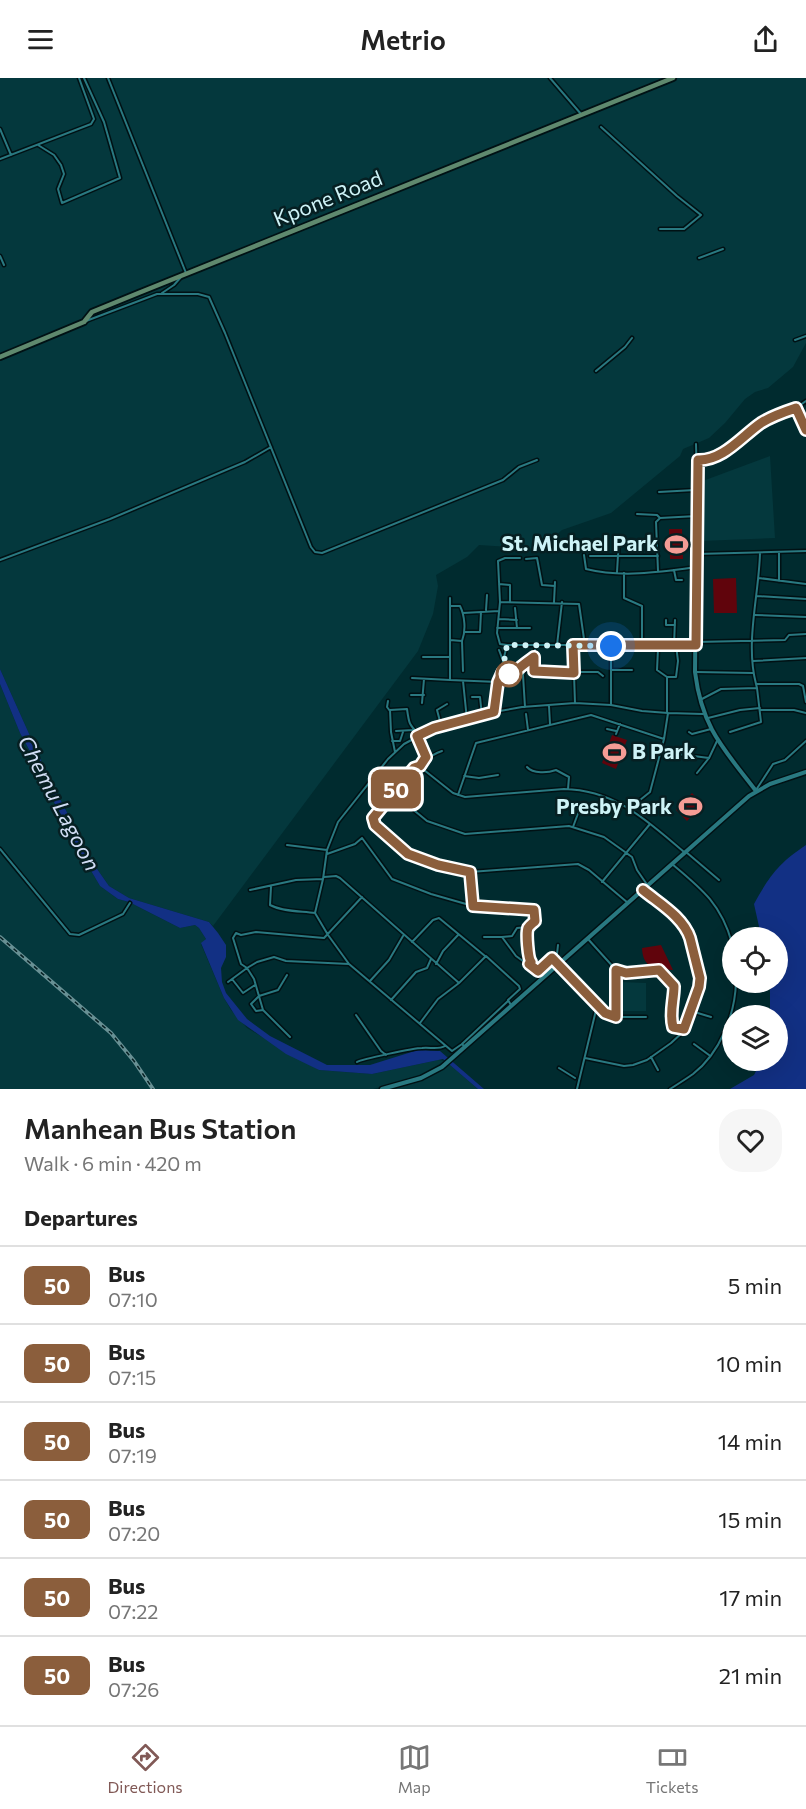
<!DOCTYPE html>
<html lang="en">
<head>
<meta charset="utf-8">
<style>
	:root { --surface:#fff; --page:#f6f6f6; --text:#222; --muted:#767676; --line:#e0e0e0; --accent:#815956 }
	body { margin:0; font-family:Commissioner,sans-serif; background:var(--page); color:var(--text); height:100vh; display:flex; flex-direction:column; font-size:22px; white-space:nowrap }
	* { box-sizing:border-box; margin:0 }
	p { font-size:20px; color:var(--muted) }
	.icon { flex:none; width:33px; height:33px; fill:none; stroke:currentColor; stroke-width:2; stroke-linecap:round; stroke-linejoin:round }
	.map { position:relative; height:1011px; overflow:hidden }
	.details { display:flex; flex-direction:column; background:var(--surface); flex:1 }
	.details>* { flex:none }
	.badge { padding:0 12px; border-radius:9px; font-size:21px; line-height:39px }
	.fabs { position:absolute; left:722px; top:849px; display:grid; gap:12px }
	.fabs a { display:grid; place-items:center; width:66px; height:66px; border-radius:50%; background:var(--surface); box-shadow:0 6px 24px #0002; font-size:30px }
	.you { position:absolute; width:30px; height:30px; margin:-15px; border:4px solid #fff; border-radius:50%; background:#1a73e8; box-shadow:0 0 0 9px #1a73e833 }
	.map>.badge { position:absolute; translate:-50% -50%; box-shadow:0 0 0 3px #fff }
	h2 { padding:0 24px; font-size:22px; line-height:54px }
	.round { display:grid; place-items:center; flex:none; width:63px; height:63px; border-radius:24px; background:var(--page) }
	.head { display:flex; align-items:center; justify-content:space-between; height:102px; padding:0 24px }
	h1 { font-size:28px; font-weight:600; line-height:45px }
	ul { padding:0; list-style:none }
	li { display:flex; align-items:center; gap:18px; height:78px; padding:0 24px; border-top:2px solid var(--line) }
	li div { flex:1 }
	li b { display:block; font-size:22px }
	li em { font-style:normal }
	li .badge { min-width:66px; font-weight:700; text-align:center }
	header { display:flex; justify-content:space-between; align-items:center; height:78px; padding:0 24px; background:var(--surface); font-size:27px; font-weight:600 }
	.tab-bar { display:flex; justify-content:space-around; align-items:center; height:84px; border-top:2px solid var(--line); background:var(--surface); font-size:16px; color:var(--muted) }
	.tab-bar a { display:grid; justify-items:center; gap:3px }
	.tab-bar .selected { color:var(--accent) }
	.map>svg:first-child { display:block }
	.built { fill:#04383d }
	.green { fill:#60040c }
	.water { fill:#123084 }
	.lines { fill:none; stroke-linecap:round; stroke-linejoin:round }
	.minor-casing { stroke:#001114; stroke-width:5 }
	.tertiary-casing { stroke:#001114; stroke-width:7 }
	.secondary-casing { stroke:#001114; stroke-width:8 }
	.minor { stroke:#297981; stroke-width:2 }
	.tertiary { stroke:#297981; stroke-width:4 }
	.secondary { stroke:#5f896e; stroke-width:4.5 }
	.rail-casing { stroke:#689094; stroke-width:4 }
	.rail { stroke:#061f22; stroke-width:1.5; stroke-dasharray:4.5; stroke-linecap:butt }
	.line-casing { stroke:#fff; stroke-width:14 }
	.line { stroke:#8b5e3c; stroke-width:9 }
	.walk { stroke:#cef3f7; stroke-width:6; stroke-dasharray:0 10.8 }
	.stop-dot { fill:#fff; stroke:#8b5e3c; stroke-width:3 }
	.labels { text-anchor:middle; stroke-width:5; stroke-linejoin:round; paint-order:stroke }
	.street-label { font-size:21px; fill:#cef3f7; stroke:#061f22 }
	.poi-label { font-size:21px; font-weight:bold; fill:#cef3f7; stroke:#061f22; text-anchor:end }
	.water-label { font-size:22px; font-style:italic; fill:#d1ddf4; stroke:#061f22 }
</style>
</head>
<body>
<header><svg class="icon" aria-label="menu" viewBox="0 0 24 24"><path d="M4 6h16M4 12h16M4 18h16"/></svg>Metrio<svg class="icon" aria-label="share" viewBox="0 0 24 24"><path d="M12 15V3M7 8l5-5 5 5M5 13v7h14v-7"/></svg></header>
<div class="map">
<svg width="806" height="1011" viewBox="0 0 806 1011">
	<rect width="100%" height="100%" fill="#002b2f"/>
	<path class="built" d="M0,0H806V265L793,289L768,310L755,314L745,321L725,345L709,360L683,371L680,378L611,435L562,452L539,471L479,467L467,479L436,497L438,508L433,536L418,573L213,848L209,844L129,820L109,808L95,788L48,698L0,591Z
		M770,378L775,460L700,463V404Z
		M0,606L20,655L32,677L67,752L100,808L118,821L129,824L180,850L195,847L199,850L206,861L201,866L224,920L231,932L247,950L319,992L372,996L438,982L445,983L414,1000L373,1011H0Z
		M619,904L646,905V933H618Z
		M449,986L478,1011H385L432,996Z"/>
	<path class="green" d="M669,451H682L683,481H670Z
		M736,500L737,535H714L713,501Z
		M612,657L627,662L616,691L602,685Z
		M692,715L703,726L687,743L676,732Z
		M661,867L673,892C655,890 643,891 642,870Z"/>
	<path class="water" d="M0,591L48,698L95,788L109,808L129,820L209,844L218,855L226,867V879L221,890L222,904L226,915L247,941L270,958L327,987H370L418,972L440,973L484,1011H478L443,981L372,996L319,992L286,976L238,942L224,920L201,865L206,861L199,850L195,847L180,850L129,824L118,821L100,808L67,752L32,677L20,655L0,606Z
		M806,767V1011H730L754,997L761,983L777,982V938L770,937V905L777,904V860L765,859L760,853L754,826C770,797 779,785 806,767Z"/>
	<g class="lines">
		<defs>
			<path id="minor" d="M108,0L186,195
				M550,0L581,36
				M601,49L677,118L701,137L684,151H660
				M0,51L11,77
				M38,67L54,77L61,87L64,96L58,111L62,125L120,100L104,44L84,0
				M0,81L91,46L94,41L79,0
				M0,178L4,187
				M699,180L723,171
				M162,215L174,207L181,199
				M86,243L157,216H198L209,219L225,255L311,469L315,474L322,475L503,402L519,389L537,382
				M795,262L806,258
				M596,293L625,269L632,260
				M796,330L806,352
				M696,366L697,402
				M697,382C723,383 741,359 760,345C774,335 793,334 806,323
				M659,414L695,412
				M637,436L657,437L660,440
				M660,440L697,438
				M696,476L806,473
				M584,477L586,491C622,500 661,494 697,489
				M590,478H658
				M520,480H505L498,483L500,524L497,555L500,566L507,567H573
				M526,481L537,480L542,507L555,508
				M0,482L110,441L245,384L271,369
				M674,492L676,502H682
				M658,493L656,444L660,440
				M617,494L619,461
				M624,495V520L642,528V566
				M759,500L806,506
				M779,503V474
				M499,506L510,507V523
				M757,518L806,521
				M450,520V602L498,604L494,634
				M500,524L579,526L585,568
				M554,524L555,504
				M450,528H460C465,538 466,553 462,563
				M486,532L487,517
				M463,535L499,533
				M755,537L806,539
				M499,541L517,542
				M666,542V547H675
				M497,550H517L515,530
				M517,550H530
				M464,554H480L481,534
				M450,562L462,563L463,593
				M696,564L785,562L789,557L806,556
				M557,567L562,524
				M674,567L675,542
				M611,568V627
				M658,571L657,592L667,599
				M499,572L502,580L505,582
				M535,572L534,593L574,595
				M423,579H449
				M753,583L806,580
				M611,592H632
				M574,594H598L603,598
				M696,594L753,595
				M502,595H514L521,588L528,586L534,579
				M412,600L450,602
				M463,603L467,642
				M498,604L507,567
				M756,606C745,564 759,517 760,475
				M411,617H424
				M472,619H480L482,638
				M700,622L721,611L757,610L756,606H799L803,608L806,624
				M388,623L387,629L390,633
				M422,625L424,601
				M575,625L573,567H695
				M549,628L550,646
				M525,629L523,597L526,587
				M761,632H794L806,635
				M667,634V599H676L678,583L676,567
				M668,635L703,636
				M526,636L528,652
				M708,640L740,632L760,630
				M441,647L437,632L447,626
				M607,651L616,653
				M396,653L413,652
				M689,654L692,656L711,651
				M730,654L761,644L757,610
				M616,656L620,646
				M417,658L426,679
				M392,663H400L403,654
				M442,673C430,677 423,684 414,690L373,740L375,747L408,776L459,793L470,794L578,786L589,792L628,825
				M395,674L391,654L390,632L407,631C409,646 409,646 419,657
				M662,674L709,680
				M419,688L453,715L465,719L564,711C616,712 647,743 684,774
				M527,689C533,696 548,695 556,692L569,699L568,711
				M697,695L709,680L717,663
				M464,698L479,700L498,697
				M756,712L773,686L785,682L806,663
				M393,715L427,743L465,756L569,748L604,759L632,779L637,792L648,808
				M458,717L476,665L591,637L664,661L650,714L630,730
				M573,749L580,730
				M287,767L327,772
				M0,771L70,856L79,857L123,836L130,825
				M686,774L719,802
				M327,776L355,766L362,760L392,801L431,816L473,828
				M672,786C702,811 721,826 732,865
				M470,794L473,828L535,833L534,845L528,849L527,879L531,884L529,886
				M324,799L336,798L340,800L459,905L438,921L420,945
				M602,804L650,746
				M271,809L270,827C283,834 301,833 315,835
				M250,812L296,802L323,801
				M484,859H502L516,878L545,899
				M502,859L512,858L517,850L528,849
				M588,861L616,892V939
				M412,864L433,842L439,840L485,878
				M552,880L605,935L616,939H646
				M436,886L443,873L458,857
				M616,892L626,895L659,892L673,908C674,922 669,935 673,949L683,951
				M538,893L557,876L558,867
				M232,901L243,915L255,907
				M370,903L389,882L403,858
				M228,904L247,890L241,886L233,860L236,855L241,857L256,854L324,860L362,819
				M459,905L486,878L519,908L520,911L508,922L511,927
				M391,922L416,894L427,890L431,881
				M263,932L256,933L251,926L259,918L278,912L287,897
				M691,933L711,939
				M356,937L381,973L386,977
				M290,959L263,932L254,901L247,890L257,884L274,879L286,883L349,886
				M462,966L508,923
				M694,966L709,977
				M465,969L462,966L452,973L349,886L328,857L315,835L323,801L327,772L338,744L388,681L404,666L434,650L494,634L522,629L575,625L611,627L642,633L668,635L664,661
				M651,979L658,992
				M585,980L624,988L633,987L647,982L671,965L683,954L699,909V892L688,854L677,840L643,812
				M357,984C362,981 414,970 422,970C430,969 438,972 445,968
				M559,990L575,1000
				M577,1011L597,928
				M670,1011C678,1006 686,1001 693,996C720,975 735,937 736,904"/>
			<path id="tertiary" d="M697,402L695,594C702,650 723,670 756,713
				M382,1011L421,1000L442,989L749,718L770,706L806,694"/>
			<path id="secondary" d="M0,279L84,244L92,234L136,216L673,0"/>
		</defs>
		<use href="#minor" class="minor-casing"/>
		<use href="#tertiary" class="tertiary-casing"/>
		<use href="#secondary" class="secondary-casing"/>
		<use href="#minor" class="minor"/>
		<use href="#tertiary" class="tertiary"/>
		<use href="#secondary" class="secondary"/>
		<defs>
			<path id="rail" d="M0,859L111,955L134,983L153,1011"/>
		</defs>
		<use href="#rail" class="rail-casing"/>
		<use href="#rail" class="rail"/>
	</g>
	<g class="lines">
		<defs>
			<path id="line" d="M643,812C660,826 683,839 690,860L700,900L699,909L684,951L673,949C669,935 674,922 674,908L659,892L626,895L616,892V939L605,935L552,880L538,893L529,886L531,884C528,880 526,855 528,850C530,847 533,845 535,843L534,832L473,828L470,794L438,787L408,776L375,747L373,740L414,690L420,688L426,679L417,658L434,650L494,634L498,604L502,595H514C521,588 527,584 534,579V593L574,595L573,567H696L698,382C723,383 742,358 761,345C772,338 784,334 796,330L806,352"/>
		</defs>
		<use href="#line" class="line-casing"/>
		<use href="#line" class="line"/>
		<path class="walk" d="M509,596L502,595L507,567L611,568"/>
	</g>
	<defs>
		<symbol id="stadium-bare" viewBox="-9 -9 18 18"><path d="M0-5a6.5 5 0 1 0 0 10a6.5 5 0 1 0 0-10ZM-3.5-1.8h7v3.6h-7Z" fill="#f59c95" stroke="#061f22" stroke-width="2.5" paint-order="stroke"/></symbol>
	</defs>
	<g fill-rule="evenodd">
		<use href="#stadium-bare" x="660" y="450" width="33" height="33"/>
		<use href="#stadium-bare" x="598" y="658" width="33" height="33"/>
		<use href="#stadium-bare" x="674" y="712" width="33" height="33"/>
	</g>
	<circle class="stop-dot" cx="509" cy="596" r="12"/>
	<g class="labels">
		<g class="street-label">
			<text transform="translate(328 121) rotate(-22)" y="7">Kpone Road</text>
		</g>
		<g class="poi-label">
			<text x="658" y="473">St. Michael Park</text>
			<text x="632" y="681" text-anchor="start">B Park</text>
			<text x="672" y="736">Presby Park</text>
		</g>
		<g class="water-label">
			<text transform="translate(59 725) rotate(62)" y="8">Chemu Lagoon</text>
		</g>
	</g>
</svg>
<div class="fabs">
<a><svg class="icon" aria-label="locate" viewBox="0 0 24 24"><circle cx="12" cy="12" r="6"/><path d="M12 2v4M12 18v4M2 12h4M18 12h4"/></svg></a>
<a><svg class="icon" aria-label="layers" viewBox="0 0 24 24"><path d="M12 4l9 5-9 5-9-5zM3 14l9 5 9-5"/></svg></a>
</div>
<div class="you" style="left:611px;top:568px"></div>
<b class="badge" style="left:396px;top:711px;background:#8b5e3c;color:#fff">50</b>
</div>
<section class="details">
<div class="head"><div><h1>Manhean Bus Station</h1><p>Walk · 6 min · 420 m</p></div><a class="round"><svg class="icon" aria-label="heart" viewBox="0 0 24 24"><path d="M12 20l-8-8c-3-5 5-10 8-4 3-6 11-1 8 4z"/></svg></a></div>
<h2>Departures</h2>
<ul>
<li><span class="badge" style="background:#8b5e3c;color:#fff">50</span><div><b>Bus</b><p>07:10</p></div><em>5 min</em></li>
<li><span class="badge" style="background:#8b5e3c;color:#fff">50</span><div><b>Bus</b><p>07:15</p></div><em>10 min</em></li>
<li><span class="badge" style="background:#8b5e3c;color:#fff">50</span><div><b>Bus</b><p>07:19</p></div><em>14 min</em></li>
<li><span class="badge" style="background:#8b5e3c;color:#fff">50</span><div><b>Bus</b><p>07:20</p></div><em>15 min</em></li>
<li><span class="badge" style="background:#8b5e3c;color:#fff">50</span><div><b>Bus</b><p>07:22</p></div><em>17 min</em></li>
<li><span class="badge" style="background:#8b5e3c;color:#fff">50</span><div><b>Bus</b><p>07:26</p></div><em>21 min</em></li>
</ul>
</section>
<nav class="tab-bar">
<a class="selected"><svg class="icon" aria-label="directions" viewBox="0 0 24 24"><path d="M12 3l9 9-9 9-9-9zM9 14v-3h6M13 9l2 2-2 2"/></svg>Directions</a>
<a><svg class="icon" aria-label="map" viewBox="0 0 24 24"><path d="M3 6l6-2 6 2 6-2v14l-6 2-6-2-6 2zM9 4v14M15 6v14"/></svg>Map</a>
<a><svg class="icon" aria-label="tickets" viewBox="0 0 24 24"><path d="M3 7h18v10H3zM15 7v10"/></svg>Tickets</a>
</nav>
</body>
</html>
